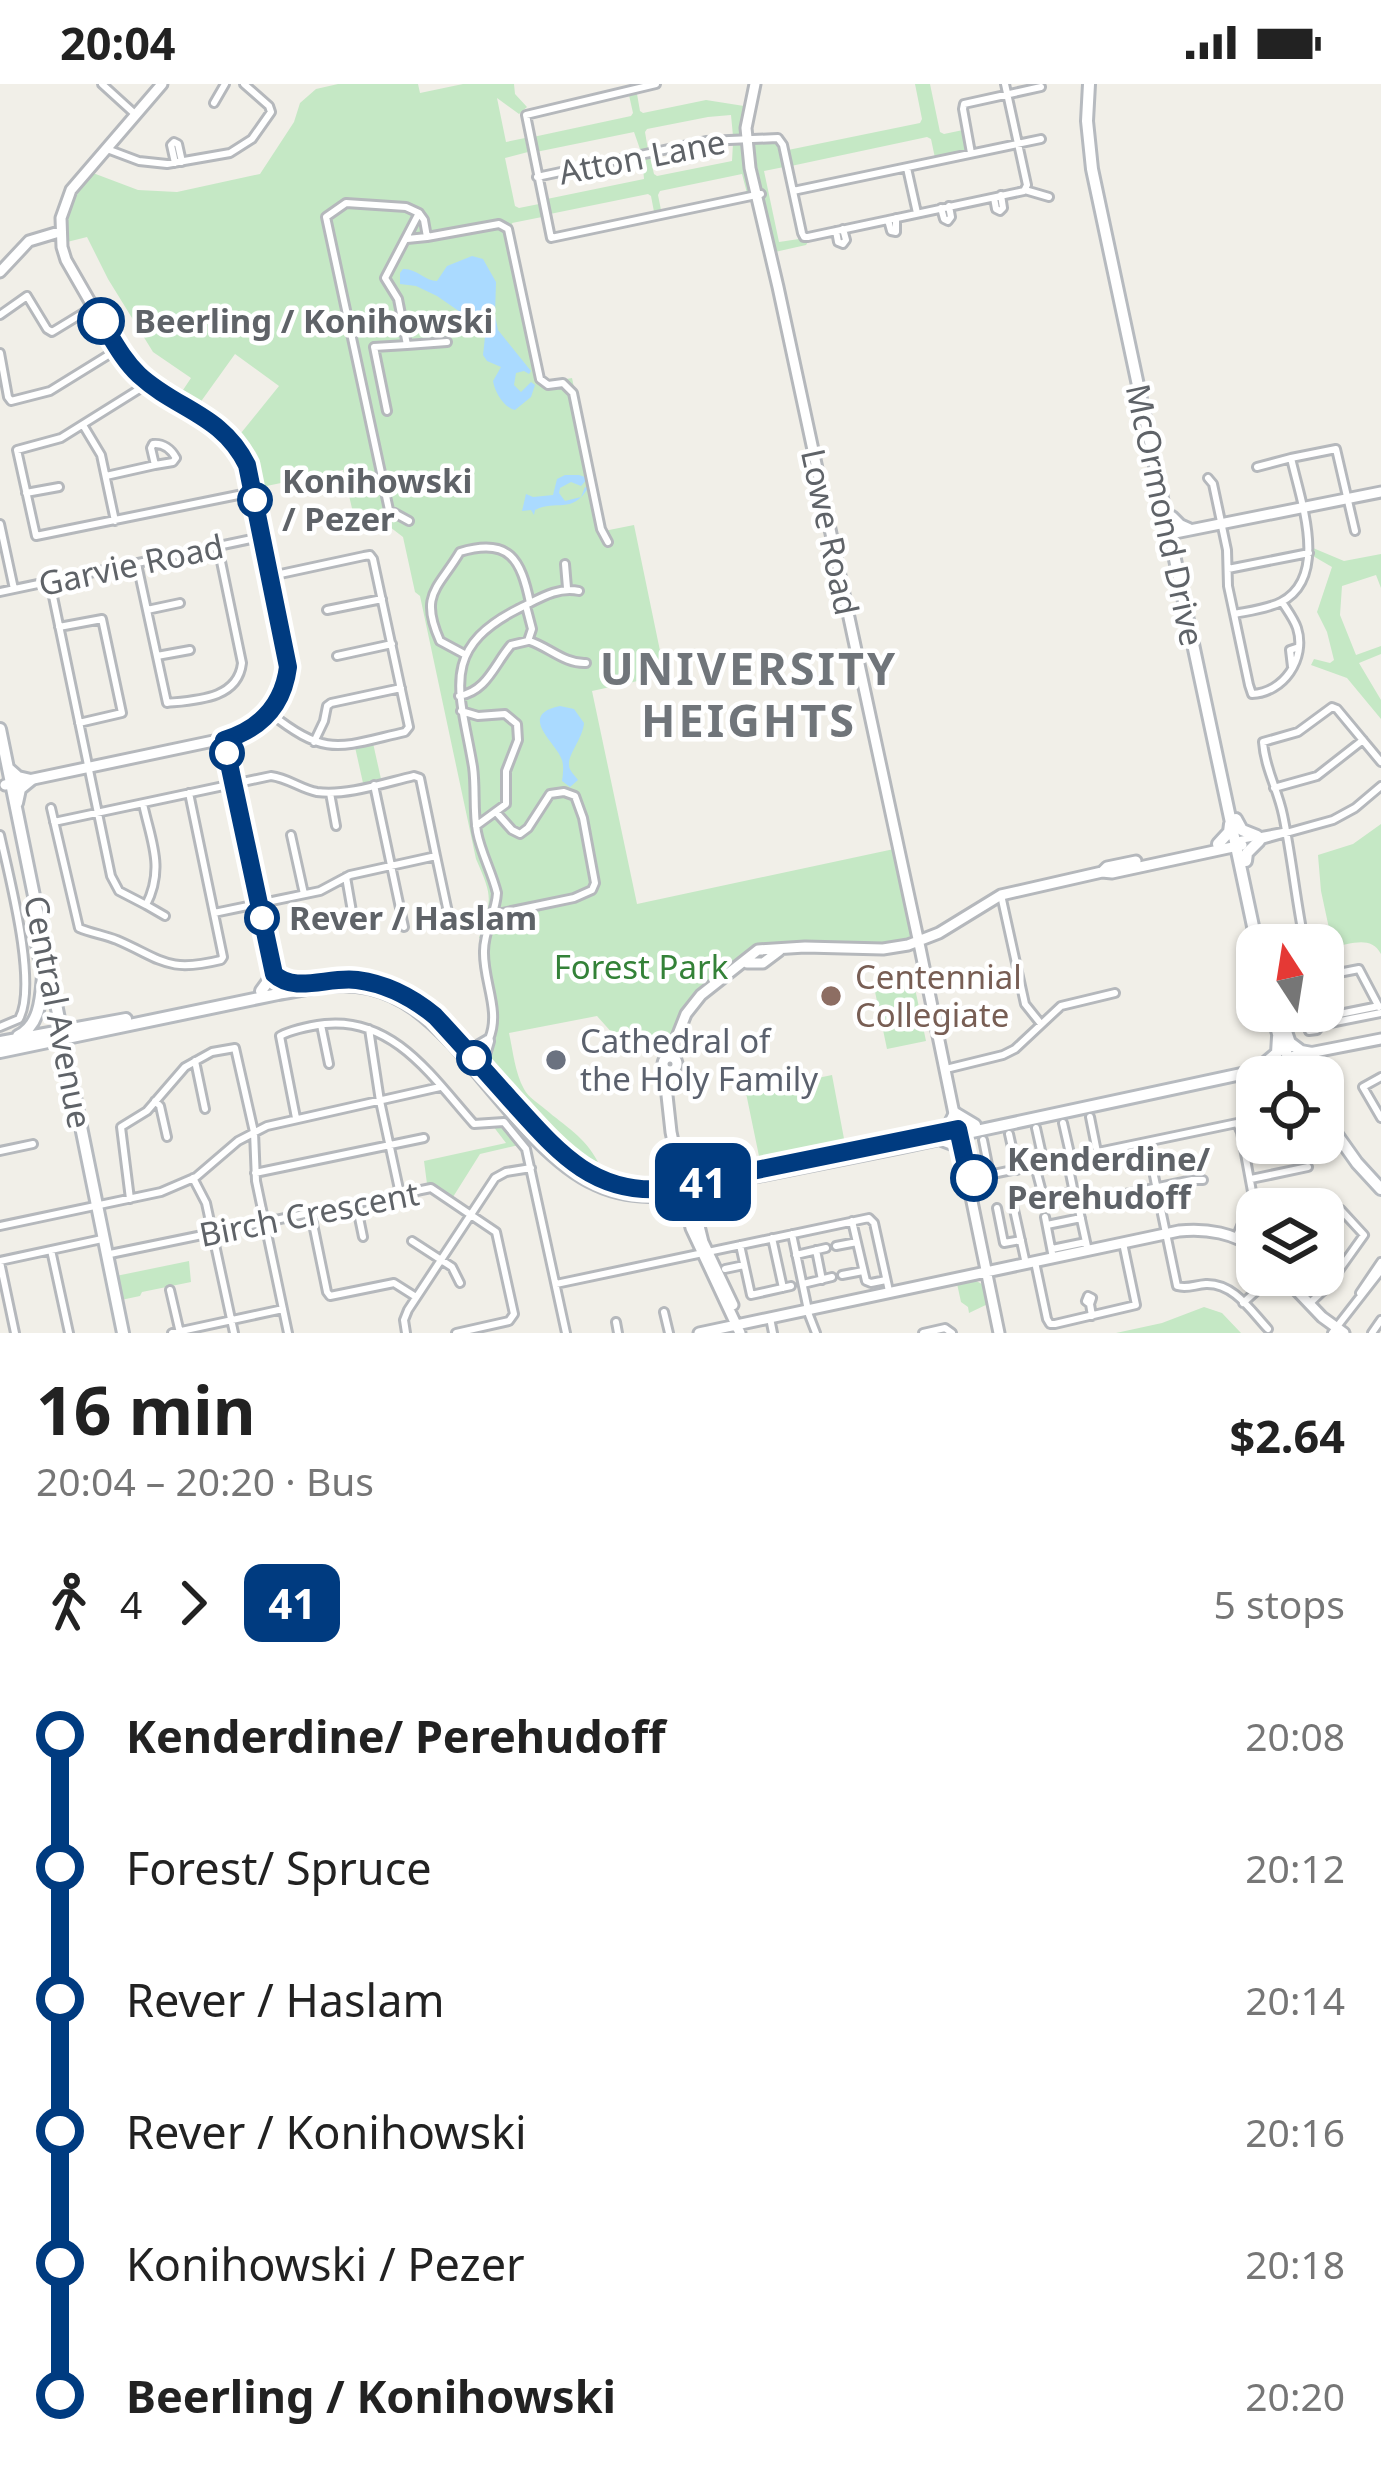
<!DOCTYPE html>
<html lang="en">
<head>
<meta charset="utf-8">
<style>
	:root { --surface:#fff; --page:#f2f2f2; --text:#222; --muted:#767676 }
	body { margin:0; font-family:"Noto Sans",sans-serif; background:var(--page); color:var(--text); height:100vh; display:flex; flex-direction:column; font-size:45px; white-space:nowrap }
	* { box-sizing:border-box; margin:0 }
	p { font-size:39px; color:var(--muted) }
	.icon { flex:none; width:66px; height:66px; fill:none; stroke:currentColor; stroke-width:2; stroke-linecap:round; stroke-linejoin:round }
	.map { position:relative; height:1249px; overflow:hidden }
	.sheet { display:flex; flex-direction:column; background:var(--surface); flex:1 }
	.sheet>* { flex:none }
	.badge { padding:0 24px; border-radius:18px; font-size:42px; line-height:78px }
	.needle { width:78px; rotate:348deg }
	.tools { position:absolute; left:1236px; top:840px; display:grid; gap:24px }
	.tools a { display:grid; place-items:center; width:108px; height:108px; border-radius:24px; background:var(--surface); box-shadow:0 3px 9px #0004; font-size:60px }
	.map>.badge { position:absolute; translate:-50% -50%; box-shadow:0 0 0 6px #fff }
	.legs { display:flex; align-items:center; gap:18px; height:132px; padding:0 36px; font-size:39px }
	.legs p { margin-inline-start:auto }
	.head { display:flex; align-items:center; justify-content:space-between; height:204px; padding:0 36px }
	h1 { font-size:66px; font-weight:700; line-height:90px }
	ul { padding:0 36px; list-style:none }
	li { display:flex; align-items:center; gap:42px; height:132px; font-size:45px }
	li i { display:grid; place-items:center; width:18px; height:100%; margin:0 15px; background:currentColor }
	li i::after { content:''; width:30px; height:30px; margin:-15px; border:9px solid; border-radius:50%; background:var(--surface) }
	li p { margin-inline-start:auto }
	li:first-child i { background:linear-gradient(#0000 50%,currentColor 0) }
	li:last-child i { background:linear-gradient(currentColor 50%,#0000 0) }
	.status { display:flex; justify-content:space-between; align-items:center; height:84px; padding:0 60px; background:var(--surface); direction:ltr }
	.status svg { height:33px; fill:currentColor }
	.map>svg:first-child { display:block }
	.green { fill:#c5e8c5 }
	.water { fill:#aadaff }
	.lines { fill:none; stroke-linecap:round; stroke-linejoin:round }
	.minor-casing { stroke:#b5b8bc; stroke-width:12 }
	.tertiary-casing { stroke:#b5b8bc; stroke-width:15 }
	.secondary-casing { stroke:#b6babf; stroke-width:16 }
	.minor { stroke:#fff; stroke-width:6 }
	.tertiary { stroke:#fff; stroke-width:9 }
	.secondary { stroke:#fff; stroke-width:10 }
	.line-1-casing { stroke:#fff; stroke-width:27 }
	.line-1 { stroke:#003b80; stroke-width:18 }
	.stop-1-dot { fill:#fff; stroke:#003b80; stroke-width:6 }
	.education-dot { fill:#8d6e63; stroke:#fff; stroke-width:4.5 }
	.worship-dot { fill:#6b7280; stroke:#fff; stroke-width:4.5 }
	.labels { text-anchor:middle; stroke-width:9; stroke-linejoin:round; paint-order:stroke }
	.street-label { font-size:33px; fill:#5f6368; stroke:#fff }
	.stop-label { font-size:33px; font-weight:bold; fill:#5f6368; stroke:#fff; text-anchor:start }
	.park-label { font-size:33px; fill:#348238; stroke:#fff }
	.education-label { font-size:33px; fill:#785e54; stroke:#fff; text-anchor:start }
	.worship-label { font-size:33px; fill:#5b616d; stroke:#fff; text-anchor:start }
	.district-label { font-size:45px; font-weight:bold; letter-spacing:3px; fill:#70757a; stroke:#fff }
</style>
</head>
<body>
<div class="status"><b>20:04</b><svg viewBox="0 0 49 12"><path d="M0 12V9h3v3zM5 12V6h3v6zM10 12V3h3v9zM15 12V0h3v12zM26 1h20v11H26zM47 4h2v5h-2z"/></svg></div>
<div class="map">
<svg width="1381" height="1249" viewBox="0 0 1381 1249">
	<rect width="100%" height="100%" fill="#f1efe8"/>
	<path class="green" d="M338,0H418L420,9L463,0H514L515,10L527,23L519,30L497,14L506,58L525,54L528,68L505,74L515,122L519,124L539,120L542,133L512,139L545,299L572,294L604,447L634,441L665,591L592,607L637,820L894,765L913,853C894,864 869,860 848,860C778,859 724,866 683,930C674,944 672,960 664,973L633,961L622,960L597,932L509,949C513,967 515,989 524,1005C529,1014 537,1018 545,1025C565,1042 585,1053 598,1078L571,1068L500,991L486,980L497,946L486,876L488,853L479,854C492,814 493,814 476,775L420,512L415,508L403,453L390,443L358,450L343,386L257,404L249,375L237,354L279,302L235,270L197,323L179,312L191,294L153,268L108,195L87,153L67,158C64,129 74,111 93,89L138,106L177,108L260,90L294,38L300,19L316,5Z
		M915,0H930L940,48L944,50L963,46L967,63L965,67L935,74L931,55L927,53L791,82L788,66L920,39L922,35Z
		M637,10L640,27L643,29L706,16L744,22L740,52H733L731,31L708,33L647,45L645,48L648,66L641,68L634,48L536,68L533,53L631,32L633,29L629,11Z
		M775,57L779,60L784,83L764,87L779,158L799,155L808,158L806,161L775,168L753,63L756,58Z
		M733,59L743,62L752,109H747L742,90L660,107L658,111L662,131L655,133L651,112L648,110L545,131L542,116L644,95L642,71L649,69L654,90L657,92L732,77Z
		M1313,464L1344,477L1381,470V504L1376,491L1342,502L1340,531L1356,571L1381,562V570L1359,579L1381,616V635L1347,594L1311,581L1314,575L1330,579L1334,576L1327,548L1317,528L1332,483L1313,472Z
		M373,659L381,695L363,699L355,663Z
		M1381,740V870C1371,851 1351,860 1333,863L1321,807L1318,771L1353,760Z
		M912,890L926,957L887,965L873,898Z
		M832,991L845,1060L760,1077L746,1009Z
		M498,1041L503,1042L519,1061L480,1070L453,1113L435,1101L427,1100L424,1077L506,1059L493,1042Z
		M189,1177L191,1198L142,1208L140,1212L121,1216L116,1192Z
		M956,1195C975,1195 988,1197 992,1218L969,1229L968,1223L961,1218Z
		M1204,1223L1222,1229L1241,1249H1116L1162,1239Z"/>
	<path class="water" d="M472,172L483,175L496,198L495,231L498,246L531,287L529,290L524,287L516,289L514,301L521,308L531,298L535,301L531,313L515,326C503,323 495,308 493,297L501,283L487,277L483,271L485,253L479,241L437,212L416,202L400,200V189L403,185C416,184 425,197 437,197L447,182Z
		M565,391H579L588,394L581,402L571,398L560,404L559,409L565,417L581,413L585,403L588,404C572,431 556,415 535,426L534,431L531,426L522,427L526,410L533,413L553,411L557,395Z
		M560,622L574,625L584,639C583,654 568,670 569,681C569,687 575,691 578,696L570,703L562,697C563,690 564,683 562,676C557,659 516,631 560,622Z"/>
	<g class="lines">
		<defs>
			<path id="minor" d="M102,0L136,31
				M656,0L526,31L551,154L761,110
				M214,19L225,0
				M107,65L139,77L167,80L230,69L252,55L271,28L269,22L244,0
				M971,69L963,25L964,20L1041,3
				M175,79L171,61L174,58L178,60L182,78
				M907,84L917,129
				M537,93L706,57L778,54L783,61L802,149L804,153H808L1024,107L1027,101L1005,0
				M1025,106L1049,113
				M793,107L1041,55
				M994,114L996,125L1000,127L1003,124L1001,111
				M941,124L944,135L948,137L951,133L949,122
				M888,136L891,147L896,148V134
				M836,147L838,158L843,160L846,156L843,145
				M427,153L499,140L508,145L540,295L548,301L563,299L573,309L601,445L608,458
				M0,231L27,212L47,245L52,248L93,223
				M407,261L447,258
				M0,269L8,313L11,317L50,307L118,265
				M149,299L61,354L17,366L36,452L253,408
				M387,327L374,263L407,261L398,215L385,194L419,129L424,136L427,153L407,155
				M83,341L101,371L115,437
				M153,360C163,359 171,365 176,374L173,378L155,381L151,364Z
				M1257,383L1291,374
				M106,392L155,381
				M1208,394L1213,400L1227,466L1228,502L1234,530C1249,527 1267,525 1281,518C1330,493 1300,415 1291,374L1336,365L1355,447
				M26,409L59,403
				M409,437L389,426L326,133L346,119L406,123L419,129
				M0,440L14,505
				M137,480L167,619C197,616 238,615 242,579L218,463
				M565,480L567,504
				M1228,485L1309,469
				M50,498L111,792L119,807L146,821C165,784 151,757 143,720
				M0,508L261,453
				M147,526L180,519
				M327,526L382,515
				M1234,530L1249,601L1252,610C1283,609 1307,575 1297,544C1294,535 1287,526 1282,518
				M59,543L102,535L122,629L79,639
				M530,557C550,564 565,580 586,579
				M466,571L440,557C419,510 438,505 460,468C510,453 521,476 530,519
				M157,572L190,566
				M337,572L392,560
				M1292,583L1290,566L1299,563
				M459,612C487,607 494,581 511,561L528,557L532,545L526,522
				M461,627L478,632L505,630L517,640L518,656L506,687V720L476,742
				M270,629C327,674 339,663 405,648L409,643L373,475L370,471L364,472L271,492
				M224,655L278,910
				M314,658L324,637L327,622L331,619L401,604
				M374,701L404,843
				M1274,704L1317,692L1363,656
				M330,709L336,742
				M51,724L79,844C91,849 104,851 117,856C163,876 167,889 221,876L223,873L189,709
				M54,738L271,692C288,694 301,705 317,708C347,712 384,699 414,692L420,694L436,772L350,791L320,807L214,829
				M0,751C9,792 38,901 19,935L0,943
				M291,751L304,810
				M1240,756L1283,748
				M1261,756L1333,736L1355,724L1381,702
				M436,772L449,833
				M346,793L354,839
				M1001,811L1025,920L1041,940
				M146,821L165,832
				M493,827L502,829L574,814L592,806L595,799L583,734L575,712L564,708L550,710L528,744L520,750L512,746L496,728
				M1305,861C1296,818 1292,774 1283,731C1278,706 1265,685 1263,658L1298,648L1332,623L1337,625L1381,678
				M1323,892L1359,885L1379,923
				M1379,922L1305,937L1309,947L1317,946L1320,941L1381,929
				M321,941L329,980
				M369,945L380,1017L400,1110
				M489,955C501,927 483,897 484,867C484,846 496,829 497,809C492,788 481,769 477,748C473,726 476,704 473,683C461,610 437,566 518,525C537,516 557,502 579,507
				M195,977L205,1025
				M946,985L1003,971L1015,965L1061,922L1115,909
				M1381,993L1363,1003L1381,1034
				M155,1017L160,1022L167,1053
				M1090,1033L1097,1068
				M296,1034L280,952C293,945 310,942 325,940C394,933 433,994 474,1040L504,1038L526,1065L566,1249
				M1063,1039L1071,1074
				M1036,1044L1044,1080
				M1009,1050L1017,1086
				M983,1056L990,1091
				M1147,1058L1177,1202C1187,1205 1194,1201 1206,1200C1234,1199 1251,1227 1268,1245
				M0,1067L33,1060
				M1035,1082L1043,1112L1069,1109L1073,1104L1067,1075
				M255,1089L424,1054
				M193,1094L206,1119L234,1249
				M969,1095L1237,1039L1241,1048L1253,1113L1236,1154
				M1251,1095L1308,1083
				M1115,1112L1192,1096H1203
				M130,1115L121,1043L147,1027L185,983L212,968L235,964L254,1048L256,1097L288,1249
				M356,1119L363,1153
				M1013,1121L1026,1180
				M997,1124L1004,1159L1021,1156
				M1079,1126L1088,1167
				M311,1130L327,1208L330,1212L394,1199L416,1213
				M1045,1133L1053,1174
				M852,1137L866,1197L871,1199L886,1196
				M1047,1141L1081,1134
				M0,1142L161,1108L196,1093L238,1057L267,1042L440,1003
				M792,1150L809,1231L816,1249
				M772,1154L783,1204
				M412,1157L452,1183L460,1199
				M740,1161L751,1211L791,1202
				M836,1162L857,1158
				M1052,1165L1086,1158
				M51,1166L69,1249
				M816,1166L822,1196
				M110,1170L431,1104L496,1148L514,1230L509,1237L456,1249
				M796,1171L826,1164
				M0,1177L102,1155
				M0,1178L15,1249
				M1035,1178L1047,1235L1050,1240H1055L1136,1221L1123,1159
				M725,1185L744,1181
				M842,1191L863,1187
				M556,1200L869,1134L874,1139L889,1207
				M803,1200L832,1193
				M170,1206L180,1249
				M1360,1209L1381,1178
				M1243,1219L1274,1191
				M1090,1220L1092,1214L1088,1212L1086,1217L1090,1220L1092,1232
				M1309,1220L1327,1203L1364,1151L1341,1126L1333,1125L1323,1135
				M664,1228L669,1249
				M770,1234L773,1249
				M616,1238L618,1249
				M172,1249L283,1225
				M406,1249L404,1236L408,1226L495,1094L506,1088L531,1084
				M923,1249L945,1244L952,1249
				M1332,1249L1381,1186
				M1372,1249L1381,1236"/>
			<path id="tertiary" d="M755,0L746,44L750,84L778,203L920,864L999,1249
				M0,188L29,157L59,148
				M1170,450L1381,408
				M5,701L237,652C277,633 293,600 284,557L251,396L240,368L231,354L211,337L136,288L93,223L66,176L62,163L61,134L71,106L162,0
				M1102,788L1107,783L1136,777
				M747,879H763L779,867
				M1294,972L1381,955
				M669,973L686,930L701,911L758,866L805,863L883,865L908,861L939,849L1001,811L1102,788L1112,789L1242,761
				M663 980a7 7 0 1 1 14 0a7 7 0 1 1-14 0Z
				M664,984L671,1048L691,1144L740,1249
				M685,1085L703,1158L733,1221
				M1282,1191L1322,1233L1344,1249
				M699,1249L1179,1147C1206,1144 1235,1149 1257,1166"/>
			<path id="secondary" d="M1089,0L1087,37L1092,85L1257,861
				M1172,433L1180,441L1189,445
				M0,645L123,1249
				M9,685L18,693L31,696L20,705L17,719
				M1236,735L1242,746L1257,752
				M1218,760L1229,748L1230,740
				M1246,777L1247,769L1259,757
				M34,845L43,891
				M261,907L274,889L284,898L295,901
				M1272,927L1278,950L1297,993
				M1279,927L1291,962
				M18,952C40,941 41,915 43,892
				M0,958L126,935
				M1289,958L1301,967L1312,969
				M462,961L476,964L488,957
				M0,968L278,910C309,905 338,897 369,904C404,912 428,934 452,959C491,1002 543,1077 595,1100C616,1110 636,1112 658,1112L902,1063L1297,978
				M1265,979L1277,969L1278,953
				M486,988L483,974L488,957
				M1304,993L1315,974
				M1323,1031L1357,1079L1381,1105
				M940,1048L950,1039L955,1029L975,1041
				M942,1056L955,1061L965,1080
				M684,1078L693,1094L702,1098
				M663,1105C675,1099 677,1093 678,1080
				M694,1125L698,1112L708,1104"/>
		</defs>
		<use href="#minor" class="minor-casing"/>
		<use href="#tertiary" class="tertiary-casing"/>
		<use href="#secondary" class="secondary-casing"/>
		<use href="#minor" class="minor"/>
		<use href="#tertiary" class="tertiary"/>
		<use href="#secondary" class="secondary"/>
	</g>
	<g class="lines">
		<defs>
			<path id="line-1" d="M101,237C113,256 123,276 139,291C177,326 222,330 247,381L288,583C283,622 260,645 224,656L274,890C295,910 329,892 357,896C388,900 412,913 435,932C461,960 485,987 510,1015C555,1064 590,1110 663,1105L958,1045L969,1095L974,1094"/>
		</defs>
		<use href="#line-1" class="line-1-casing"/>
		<use href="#line-1" class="line-1"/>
	</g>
	<g class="stop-1-dot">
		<circle cx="101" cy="237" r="21"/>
		<circle cx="255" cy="416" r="15"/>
		<circle cx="227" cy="669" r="15"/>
		<circle cx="262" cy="834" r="15"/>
		<circle cx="474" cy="974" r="15"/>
		<circle cx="974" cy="1094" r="21"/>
	</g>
	<circle class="education-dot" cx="831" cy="912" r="12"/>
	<circle class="worship-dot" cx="556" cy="976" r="12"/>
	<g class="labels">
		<g class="street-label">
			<text transform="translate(642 73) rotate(-11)" y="12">Atton Lane</text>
			<text transform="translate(1165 431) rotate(78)" y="12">McOrmond Drive</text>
			<text transform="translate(830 448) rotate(78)" y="12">Lowe Road</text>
			<text transform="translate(131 481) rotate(-12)" y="12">Garvie Road</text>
			<text transform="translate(58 928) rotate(79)" y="12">Central Avenue</text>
			<text transform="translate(309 1130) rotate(-11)" y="12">Birch Crescent</text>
		</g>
		<g class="stop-label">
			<text x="134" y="249">Beerling / Konihowski</text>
			<text x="282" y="409">Konihowski<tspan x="282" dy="38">/ Pezer</tspan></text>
			<text x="289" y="846">Rever / Haslam</text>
			<text x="1007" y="1087">Kenderdine/<tspan x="1007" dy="38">Perehudoff</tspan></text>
		</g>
		<g class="park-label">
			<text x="641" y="895">Forest Park</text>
		</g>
		<g class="education-label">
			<text x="855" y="905">Centennial<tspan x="855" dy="38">Collegiate</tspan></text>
		</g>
		<g class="worship-label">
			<text x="580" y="969">Cathedral of<tspan x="580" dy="38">the Holy Family</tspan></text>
		</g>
		<g class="district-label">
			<text x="749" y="601">UNIVERSITY<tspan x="749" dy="52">HEIGHTS</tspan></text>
		</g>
	</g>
</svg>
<div class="tools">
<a><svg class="needle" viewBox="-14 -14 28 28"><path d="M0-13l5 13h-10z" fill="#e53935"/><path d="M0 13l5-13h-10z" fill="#767676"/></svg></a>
<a><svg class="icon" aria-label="locate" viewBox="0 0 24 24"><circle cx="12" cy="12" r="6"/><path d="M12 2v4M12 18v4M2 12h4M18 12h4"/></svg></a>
<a><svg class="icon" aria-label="layers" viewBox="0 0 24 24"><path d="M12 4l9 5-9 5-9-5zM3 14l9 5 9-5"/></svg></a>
</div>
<b class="badge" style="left:703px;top:1098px;background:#003b80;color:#fff">41</b>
</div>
<section class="sheet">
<div class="head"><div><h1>16 min</h1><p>20:04 – 20:20 · Bus</p></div><b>$2.64</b></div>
<div class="legs"><svg class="icon" aria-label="walk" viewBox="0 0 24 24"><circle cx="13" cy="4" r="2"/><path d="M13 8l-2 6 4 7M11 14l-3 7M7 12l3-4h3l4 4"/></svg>4<svg class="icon" aria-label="forward" viewBox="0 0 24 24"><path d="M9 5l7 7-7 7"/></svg><b class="badge" style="background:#003b80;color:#fff">41</b><p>5 stops</p></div>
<ul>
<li><i style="color:#003b80"></i><b>Kenderdine/ Perehudoff</b><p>20:08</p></li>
<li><i style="color:#003b80"></i><span>Forest/ Spruce</span><p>20:12</p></li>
<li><i style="color:#003b80"></i><span>Rever / Haslam</span><p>20:14</p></li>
<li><i style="color:#003b80"></i><span>Rever / Konihowski</span><p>20:16</p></li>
<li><i style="color:#003b80"></i><span>Konihowski / Pezer</span><p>20:18</p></li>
<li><i style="color:#003b80"></i><b>Beerling / Konihowski</b><p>20:20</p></li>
</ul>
</section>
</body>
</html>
